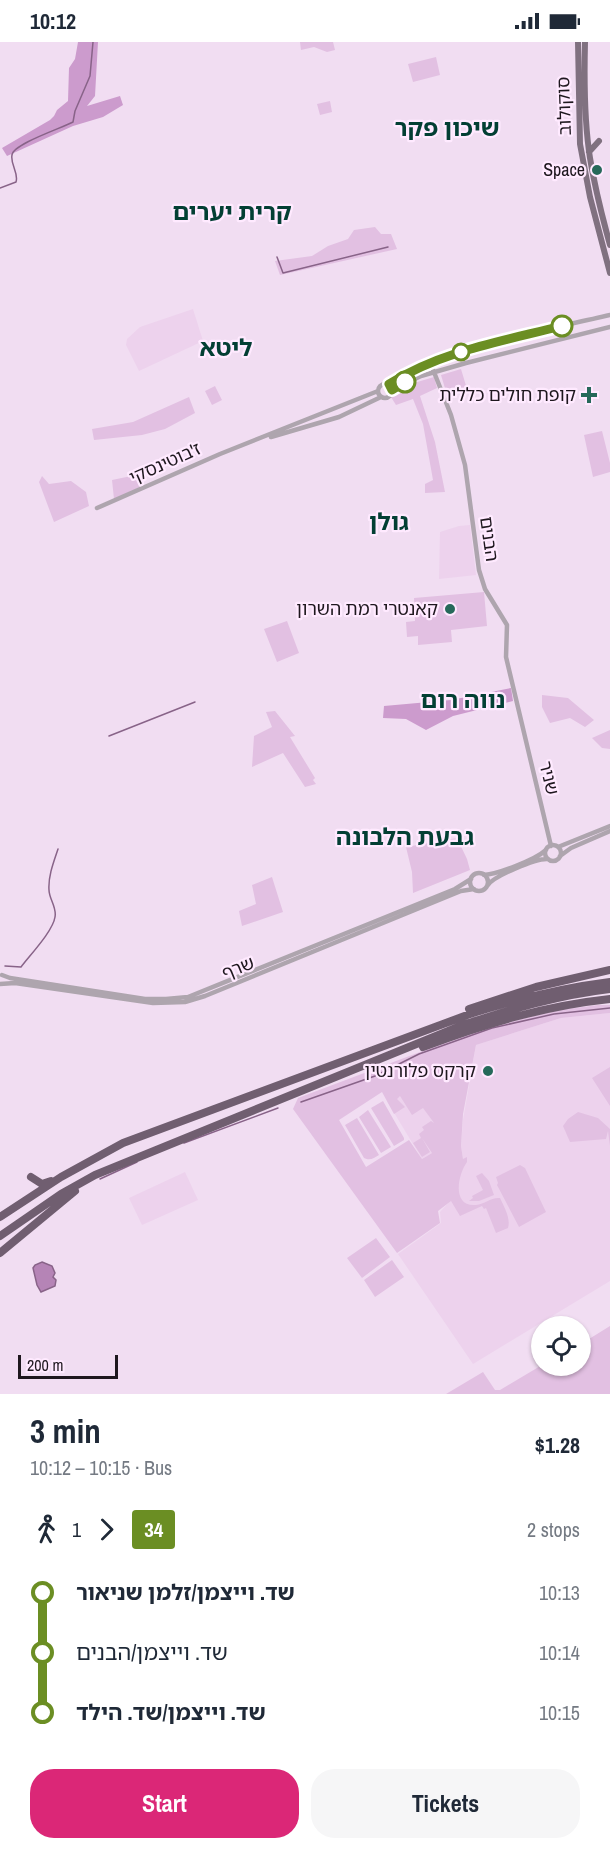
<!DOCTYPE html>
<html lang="en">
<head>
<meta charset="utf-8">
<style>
	:root { --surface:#fff; --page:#f6f6f7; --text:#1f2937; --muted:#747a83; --accent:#db2777 }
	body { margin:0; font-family:"Archivo Narrow","Noto Sans Hebrew",sans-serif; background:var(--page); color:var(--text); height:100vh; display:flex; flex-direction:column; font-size:22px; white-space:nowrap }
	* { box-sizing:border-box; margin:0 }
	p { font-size:20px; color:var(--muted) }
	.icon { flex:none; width:33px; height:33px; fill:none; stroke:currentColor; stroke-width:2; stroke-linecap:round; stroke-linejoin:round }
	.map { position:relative; height:1352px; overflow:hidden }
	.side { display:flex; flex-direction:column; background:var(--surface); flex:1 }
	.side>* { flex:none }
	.badge { padding:0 12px; border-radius:4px; font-size:21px; line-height:39px }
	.buttons { position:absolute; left:531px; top:1274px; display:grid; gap:12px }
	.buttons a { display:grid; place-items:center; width:60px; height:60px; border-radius:50%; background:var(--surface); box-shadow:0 2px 4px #0004; font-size:30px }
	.scale { position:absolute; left:18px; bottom:15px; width:100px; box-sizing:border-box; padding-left:6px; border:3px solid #1e171e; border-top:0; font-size:16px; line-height:21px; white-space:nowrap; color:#1e171e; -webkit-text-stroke:4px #ffeaff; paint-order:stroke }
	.map>.badge { position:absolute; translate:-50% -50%; box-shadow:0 0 0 3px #fff }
	.legs { display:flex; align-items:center; gap:9px; height:66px; padding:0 30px; font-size:20px }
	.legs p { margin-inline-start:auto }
	.headline { display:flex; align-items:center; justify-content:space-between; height:102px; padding:0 30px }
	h1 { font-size:33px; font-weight:800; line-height:45px }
	.cta { display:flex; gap:12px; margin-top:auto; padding:12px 30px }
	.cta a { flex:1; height:69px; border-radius:24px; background:var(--accent); color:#fff; font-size:24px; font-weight:800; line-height:69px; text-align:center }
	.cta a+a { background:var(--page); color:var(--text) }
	ul { padding:0 30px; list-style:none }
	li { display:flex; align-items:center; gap:21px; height:60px; font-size:22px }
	li i { display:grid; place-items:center; width:9px; height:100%; margin:0 8px; background:currentColor }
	li i::after { content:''; width:15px; height:15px; margin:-8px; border:4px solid; border-radius:50%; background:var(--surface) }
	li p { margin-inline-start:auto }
	li:first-child i { background:linear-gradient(#0000 50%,currentColor 0) }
	li:last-child i { background:linear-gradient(currentColor 50%,#0000 0) }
	.status { display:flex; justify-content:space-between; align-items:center; height:42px; padding:0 30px; background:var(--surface); direction:ltr }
	.status svg { height:16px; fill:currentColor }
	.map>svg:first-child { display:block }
	.built { fill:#edd2ed }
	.green { fill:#e2c0e2; fill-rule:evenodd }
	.forest { fill:#cc9bcd }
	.water { fill:#b584b6; stroke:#886388; stroke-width:1.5 }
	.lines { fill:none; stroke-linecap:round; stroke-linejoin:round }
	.stream { stroke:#886388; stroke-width:1.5 }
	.tertiary { stroke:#aea5ae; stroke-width:4.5 }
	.primary { stroke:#807180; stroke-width:6 }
	.motorway { stroke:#705e70; stroke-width:8 }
	.line-1-casing { stroke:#fff; stroke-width:14 }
	.line-1 { stroke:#6b8e23; stroke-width:9 }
	.poi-dot { fill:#26695a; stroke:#ffeaff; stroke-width:2 }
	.stop-1-dot { fill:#fff; stroke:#6b8e23; stroke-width:3 }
	.labels { text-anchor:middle; stroke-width:4.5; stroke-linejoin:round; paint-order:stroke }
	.street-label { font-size:18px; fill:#1e171e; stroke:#ffeaff }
	.poi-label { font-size:18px; fill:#1e171e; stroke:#ffeaff; text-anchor:end }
	.district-label { font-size:24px; font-weight:bold; fill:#033f34; stroke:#ffeaff }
</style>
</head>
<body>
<div class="status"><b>10:12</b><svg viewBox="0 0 49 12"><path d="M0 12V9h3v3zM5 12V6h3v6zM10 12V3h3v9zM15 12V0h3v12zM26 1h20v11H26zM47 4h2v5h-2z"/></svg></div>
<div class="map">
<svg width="610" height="1352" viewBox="0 0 610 1352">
	<rect width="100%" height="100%" fill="#f1ddf2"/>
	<path class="built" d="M193,267L203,299L139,329L126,303L127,297L140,285Z
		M470,483L476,533L439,537L440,490L459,484Z
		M610,971V1239L473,1322L398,1212L441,1181L440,1170L451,1158L463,1117L461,1104L463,1078L476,1003L561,976Z
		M411,1048L434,1081L432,1111L422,1117L387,1059Z
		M185,1130L198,1158L142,1183L129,1156Z"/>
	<path class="green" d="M300,0H333L335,8L327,10L314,5L301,8Z
		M436,15L440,33L413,40L408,22Z
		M330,59L332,70L320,73L317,62Z
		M375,185L381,192H391L397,207L280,233L275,219L312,214L328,204L348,197L354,188Z
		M461,327L467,347L447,353L441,333Z
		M434,335L437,346L420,354L435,400L445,450L425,451V442L433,438L423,382L413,357L396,363L391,355C401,343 419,340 434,335Z
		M215,344L222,358L212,363L205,349Z
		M189,355L195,371L165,387L142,393L94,398L92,387L133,380Z
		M602,389L610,421V430L593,435L584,393Z
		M136,433L140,445L114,457L112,438Z
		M42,434L49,442L71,439L86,450L89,464L54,480L39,440Z
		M484,550L487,584L451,588L452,600L418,603V594L407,595L406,580L415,579L414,556Z
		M287,579L299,611L277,620L264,587Z
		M542,653L568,656L594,678L585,685L570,676L550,681L542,665Z
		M275,669L295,694L290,695L315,736L313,738L316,742L305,745L283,711L252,725L254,694L272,685L266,670Z
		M610,688V707L602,706L592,696Z
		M457,796L467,817L470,828L413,851L412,830L406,805Z
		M272,835L283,870L242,884L239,869L256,862L252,843Z
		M598,963H610V971L561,976L476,1003L463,1072L461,1104L463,1117L467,1115V1120C458,1132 451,1165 476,1163C485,1162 491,1155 500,1156C504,1165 511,1176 508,1186L496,1191L486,1166L484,1167L482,1164L460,1174L451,1159L438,1169L440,1181L397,1211L293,1067L298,1056L473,990L552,969ZM382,1050L394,1072L405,1065L397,1057L400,1054L412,1073L423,1066L434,1081L431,1079L422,1085L424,1088L419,1092L421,1096L413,1101L422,1115L430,1110L422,1096L432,1111L422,1117L409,1098L366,1125L339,1078Z
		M610,1025V1064L592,1036Z
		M383,1059L404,1096V1098L394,1104L371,1066Z
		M368,1068L391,1105L381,1111L359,1075Z
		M578,1070L598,1076L610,1087V1104L608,1089L606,1097L570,1100L563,1084L568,1077Z
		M357,1076L379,1113C374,1116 370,1119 364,1116L345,1083Z
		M520,1123L525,1126L546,1170L519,1185L497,1143L498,1141L496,1135Z
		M482,1131L489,1139L494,1153L479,1159H469L473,1156L472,1154L483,1148L476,1134Z
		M376,1196L390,1215L362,1236L347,1216Z
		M392,1218L404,1235L375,1255L364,1238Z
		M610,1284V1352H446L483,1330L495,1348H500L542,1323H580L581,1302Z"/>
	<path class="forest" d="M78,0H98L95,54L87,64L120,54L123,63L103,75L73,84L7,114L2,106L50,78L54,74L57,68L68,59L69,26L75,17Z
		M511,646L513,659L453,674L426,688L406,677L383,676L384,664L451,658Z"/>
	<path class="water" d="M42,1220L52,1224L55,1231L53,1235L56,1238L55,1244L41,1250L37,1243L33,1226L35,1223Z"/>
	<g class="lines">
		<path class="stream" d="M0,146L16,140C19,131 10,122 12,113C13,102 62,86 73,80L75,69L90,34L93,0
			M277,215L283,231L388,205
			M109,694L195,660
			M5,924L21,925C30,913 53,889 55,875C57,865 49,857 49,848C48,834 54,819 58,807
			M301,1060L375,1034L419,1012L492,986L554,972L610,966
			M184,1101L278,1066
			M100,1137L137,1120"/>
		<path class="tertiary" d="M430,320L451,373L465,423L479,528L485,547L507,583L506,615L551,804
			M378 349a7 7 0 1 1 14 0a7 7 0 1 1-14 0Z
			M389,342C452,303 538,290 610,273
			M392,348L421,334L466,321L610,285
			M271,395L339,375L381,355
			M97,466L220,412L378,349
			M545 811a8 8 0 1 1 16 0a8 8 0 1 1-16 0Z
			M558,805L610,784
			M560,814L571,806L610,789
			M470 840a9 9 0 1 1 18 0a9 9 0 1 1-18 0Z
			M484,833C498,832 535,818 546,808
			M487,844C493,834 537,816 548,817
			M2,933L10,936L145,957H166L188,955L455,847L471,837
			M0,942L15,941L153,961L185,960L205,954L461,849L474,847"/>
		<path class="primary" d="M578,0L580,102L590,155L610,231
			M585,0C584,39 584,78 590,116C595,146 602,174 610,203
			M589,110L599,99"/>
		<path class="motorway" d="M469,967L536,945L610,928
			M423,1005C484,982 544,964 610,957
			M31,1135L42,1142L51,1139
			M0,1175L61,1135L123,1101L470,972C517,957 562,946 610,940
			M0,1194L61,1152L95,1133L463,983C512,967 559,953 610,947
			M0,1211L75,1149"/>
	</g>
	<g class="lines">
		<defs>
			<path id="line-1" d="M405,340L392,348L389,342C441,309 503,299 562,284"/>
		</defs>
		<use href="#line-1" class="line-1-casing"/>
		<use href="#line-1" class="line-1"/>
	</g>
	<g class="poi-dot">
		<circle cx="597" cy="128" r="6"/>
		<path d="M586 344h6v6h6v6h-6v6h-6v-6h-6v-6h6z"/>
		<circle cx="450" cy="567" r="6"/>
		<circle cx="488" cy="1029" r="6"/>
	</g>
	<g class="stop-1-dot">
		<circle cx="562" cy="284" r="10"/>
		<circle cx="461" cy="310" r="8"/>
		<circle cx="405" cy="340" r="10"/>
	</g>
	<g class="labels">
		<g class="street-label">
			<text transform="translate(564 64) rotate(-92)" y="6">סוקולוב</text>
			<text transform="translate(165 421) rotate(-24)" y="6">ז'בוטינסקי</text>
			<text transform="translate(489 497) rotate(82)" y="6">הבנים</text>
			<text transform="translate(549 736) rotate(76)" y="6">שניר</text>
			<text transform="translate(238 926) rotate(-22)" y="6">שרף</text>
		</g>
		<g class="poi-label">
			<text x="585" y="134">Space</text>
			<text x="576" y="359">קופת חולים כללית</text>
			<text x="438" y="573">קאנטרי רמת השרון</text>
			<text x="476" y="1035">קרקס פלורנטין</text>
		</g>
		<g class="district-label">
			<text x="447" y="94">שיכון פקר</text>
			<text x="232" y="178">קרית יערים</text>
			<text x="226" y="314">ליטא</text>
			<text x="389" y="488">גולן</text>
			<text x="463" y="666">נווה רום</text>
			<text x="405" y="803">גבעת הלבונה</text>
		</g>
	</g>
</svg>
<div class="buttons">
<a><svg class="icon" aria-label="locate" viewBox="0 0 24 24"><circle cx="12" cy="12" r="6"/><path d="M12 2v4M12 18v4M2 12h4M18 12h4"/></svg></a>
</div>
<div class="scale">200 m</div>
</div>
<section class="side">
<div class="headline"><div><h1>3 min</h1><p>10:12 – 10:15 · Bus</p></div><b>$1.28</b></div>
<div class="legs"><svg class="icon" aria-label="walk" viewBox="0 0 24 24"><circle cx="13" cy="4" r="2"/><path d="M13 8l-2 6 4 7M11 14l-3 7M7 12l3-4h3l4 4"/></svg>1<svg class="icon" aria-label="forward" viewBox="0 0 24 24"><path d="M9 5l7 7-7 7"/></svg><b class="badge" style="background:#6b8e23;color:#fff">34</b><p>2 stops</p></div>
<ul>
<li><i style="color:#6b8e23"></i><b>שד. וייצמן/זלמן שניאור</b><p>10:13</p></li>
<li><i style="color:#6b8e23"></i><span>שד. וייצמן/הבנים</span><p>10:14</p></li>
<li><i style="color:#6b8e23"></i><b>שד. וייצמן/שד. הילד</b><p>10:15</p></li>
</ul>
<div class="cta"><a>Start</a><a>Tickets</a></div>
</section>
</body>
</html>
